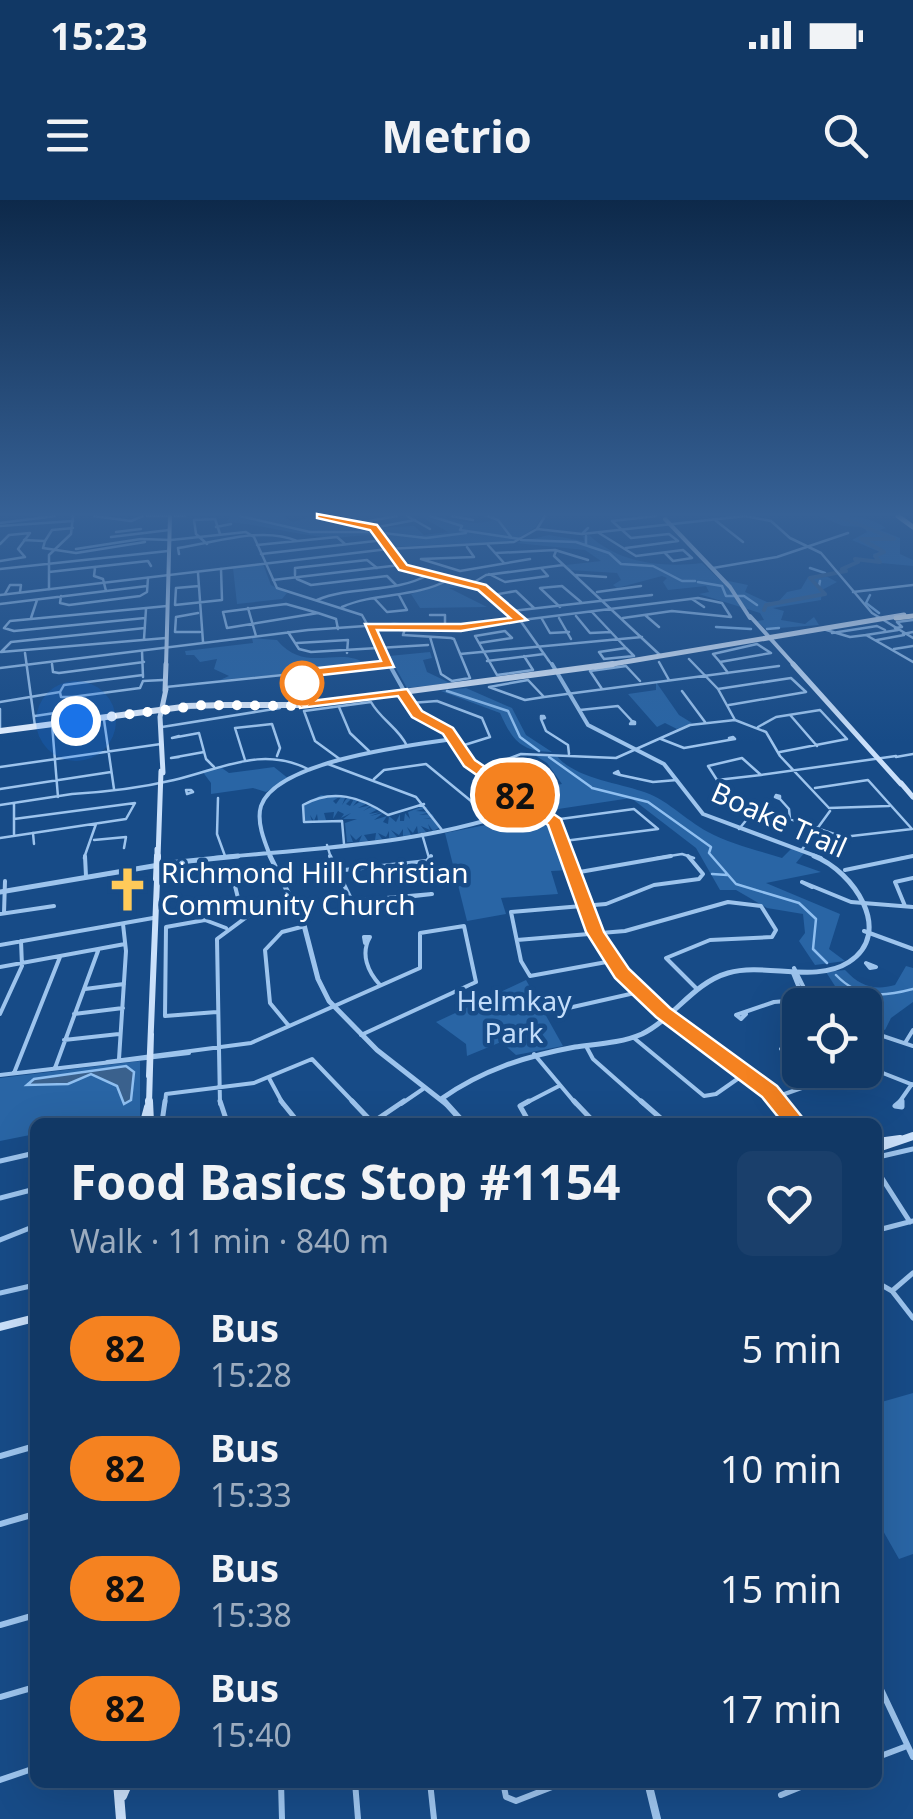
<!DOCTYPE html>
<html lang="en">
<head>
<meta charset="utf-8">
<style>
	:root { --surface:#113865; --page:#1a3f6b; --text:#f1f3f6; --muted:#9cacbf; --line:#305279 }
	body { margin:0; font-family:"Noto Sans",sans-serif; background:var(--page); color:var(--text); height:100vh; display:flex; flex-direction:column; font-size:38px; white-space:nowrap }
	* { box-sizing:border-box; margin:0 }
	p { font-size:32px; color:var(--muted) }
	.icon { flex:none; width:55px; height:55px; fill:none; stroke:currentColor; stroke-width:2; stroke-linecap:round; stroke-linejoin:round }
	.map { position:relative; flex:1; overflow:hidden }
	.side { position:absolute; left:30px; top:918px; width:852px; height:670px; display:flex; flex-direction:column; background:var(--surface); border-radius:15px; box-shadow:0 10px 40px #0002,0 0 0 2px var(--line) }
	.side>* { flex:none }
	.badge { padding:0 20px; border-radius:32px; font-size:35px; line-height:65px }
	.controls { position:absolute; left:782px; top:788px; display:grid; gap:20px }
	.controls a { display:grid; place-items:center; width:100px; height:100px; border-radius:15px; background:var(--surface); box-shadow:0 10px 40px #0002,0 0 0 2px var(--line); font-size:50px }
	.you { position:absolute; width:50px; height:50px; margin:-25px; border:8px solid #fff; border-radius:50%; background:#1a73e8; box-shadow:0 0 0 15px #1a73e833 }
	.map>.badge { position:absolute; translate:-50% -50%; box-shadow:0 0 0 5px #fff }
	.round { display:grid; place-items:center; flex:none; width:105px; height:105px; border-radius:15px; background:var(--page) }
	.head { display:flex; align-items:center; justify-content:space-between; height:170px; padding:0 40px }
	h1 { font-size:48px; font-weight:700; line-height:75px }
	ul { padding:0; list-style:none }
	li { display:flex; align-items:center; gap:30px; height:120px; padding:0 40px }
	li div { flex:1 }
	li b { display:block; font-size:38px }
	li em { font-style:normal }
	li .badge { min-width:110px; font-weight:700; text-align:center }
	.status { display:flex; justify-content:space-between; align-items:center; height:70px; padding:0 50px; background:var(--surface); direction:ltr }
	.status svg { height:28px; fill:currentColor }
	header { display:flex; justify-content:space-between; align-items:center; height:130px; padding:0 40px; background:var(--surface); font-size:45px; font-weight:700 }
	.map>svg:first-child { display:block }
	.green { fill:#2965a5 }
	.water { fill:#3a618d; stroke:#8fbff0; stroke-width:2.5 }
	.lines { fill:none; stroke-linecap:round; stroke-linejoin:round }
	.stream { stroke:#8fbff0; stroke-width:2.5 }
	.river { stroke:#3a618d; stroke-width:4 }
	.minor-far3 { stroke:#9dc4ed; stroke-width:2.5 }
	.minor-far2 { stroke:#9dc4ed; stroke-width:4 }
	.minor-far1 { stroke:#9dc4ed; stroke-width:5 }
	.minor { stroke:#9dc4ed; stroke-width:6 }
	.tertiary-far4 { stroke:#9dc4ed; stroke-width:2.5 }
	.tertiary-far3 { stroke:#9dc4ed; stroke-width:4 }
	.tertiary-far2 { stroke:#9dc4ed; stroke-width:5 }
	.tertiary-far1 { stroke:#9dc4ed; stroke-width:6 }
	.tertiary { stroke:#9dc4ed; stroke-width:8 }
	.secondary-far4 { stroke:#cae0fa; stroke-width:4 }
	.secondary-far3 { stroke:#cae0fa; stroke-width:5 }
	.secondary-far2 { stroke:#cae0fa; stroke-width:6 }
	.secondary-far1 { stroke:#cae0fa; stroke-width:8 }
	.secondary { stroke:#cae0fa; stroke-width:10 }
	.primary-far1 { stroke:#e3efff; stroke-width:5 }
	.primary { stroke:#e3efff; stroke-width:6 }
	.motorway { stroke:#fff; stroke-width:5 }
	.line { fill:#f58220; stroke:#fff; stroke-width:2.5 }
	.walk { stroke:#fff; stroke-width:10; stroke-dasharray:0 18 }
	.stop-dot { fill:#fff; stroke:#f58220; stroke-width:5 }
	.labels { text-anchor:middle; stroke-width:9; stroke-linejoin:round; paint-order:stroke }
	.street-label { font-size:28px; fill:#fff; stroke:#174b87 }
	.poi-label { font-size:28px; fill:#fff; stroke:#174b87; text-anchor:start }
	.park-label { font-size:28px; fill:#c3ddfa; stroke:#174b87 }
</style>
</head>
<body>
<div class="status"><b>15:23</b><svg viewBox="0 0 49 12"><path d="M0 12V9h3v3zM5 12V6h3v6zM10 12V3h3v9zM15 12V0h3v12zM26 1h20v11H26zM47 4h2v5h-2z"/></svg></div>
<header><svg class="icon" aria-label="menu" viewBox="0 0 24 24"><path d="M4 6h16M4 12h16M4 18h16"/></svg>Metrio<svg class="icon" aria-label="search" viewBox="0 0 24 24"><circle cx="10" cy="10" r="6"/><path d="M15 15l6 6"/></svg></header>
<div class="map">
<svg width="913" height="1619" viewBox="0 0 913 1619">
	<rect width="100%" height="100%" fill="#174b87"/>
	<path class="green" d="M231,316H282L293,322L315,316L372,328L378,336C359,333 340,340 323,337C289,333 258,324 227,322Z
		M420,316C453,316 466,328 494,320L481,316H542L536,327L514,341L391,347L377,328L414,326L424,335L448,332Z
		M819,316C844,316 867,314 886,328L880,330L900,338V354L913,360V366L870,362L876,360L873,354L880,352L852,340L867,332L864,327L843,326Z
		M549,335L584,341L583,336L589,335C618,363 663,368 702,363L719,379L748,385L745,392L767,402H778L787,392L801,389L808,377L822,374L837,382L822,390L821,400L773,408L784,411L781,420L805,424L814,417L819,425L766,429L757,421L764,420L760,413L699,394L709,392L706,386L668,390L663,382L667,378L662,376L617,388L613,385L621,380L617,373L570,370L566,365L601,361L585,350L516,343Z
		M263,364L271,385L287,393L282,399L237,404L233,368Z
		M450,381L465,387L449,388L487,407L420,408L411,394Z
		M252,438L277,440C307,476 341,443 369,466L220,480L229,476L214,469L217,459L200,462L194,455H186L185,451L253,443Z
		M430,452L432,458L423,460L427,472L450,483L407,488L389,456Z
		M656,482L679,515L692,523L677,529L665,523L657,527L628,494L656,490Z
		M466,488L512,508L526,535L552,552C521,552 512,540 500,513L441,491Z
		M536,556H557C573,577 617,583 641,591C666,598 684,619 708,632C730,644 757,650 782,658L792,648L805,652L796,663L821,672L766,683L840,714L829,749L845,761L815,765L799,741L805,733L803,714L767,708L736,690H720L696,648L631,598L545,611L518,593L562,584L547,563Z
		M219,566L229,573L274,567L289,579L266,592L253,588L211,594V583L202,571Z
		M321,595L339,597L333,601L336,604L341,597L345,598L342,605L347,598L351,599L346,604L350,606L354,599L358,600L353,606L361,601L368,603L358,608L372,605L363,611L373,606L378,609L369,614L381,612L370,616L383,613L374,620L387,616L383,622L388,624L389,616L396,622L400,614V621H404L405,613L410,619L408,612L424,606L428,608L416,611L431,612L419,615L432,614L434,617L423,619L434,618L439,628L433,631L428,624L430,630L421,626L426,632L418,633L417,626L413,633L407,627L411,635L403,636V629L399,635L391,630L397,637L389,638V631L386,637L378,633L382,639L375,640L376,633L364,635L368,641L359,642L362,635L356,640L350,634L353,642H347L345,623L357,619H343L351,613L341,618L344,614L338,611L333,619L334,612L324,613L326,620L318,621L317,614L314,621L310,615L312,621L305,620L304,605Z
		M530,609L555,629L569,670L551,671L558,694L501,698L506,714L467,721L445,633L496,623Z
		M906,766L913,768V802L891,818L885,830L871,826L875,813L842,797L826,772L845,770C860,786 874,791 895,785Z
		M526,780L563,846L516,855L501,842L467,856L466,844L436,822Z
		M140,861V922H110V918L35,922V934L0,941V878Z
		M913,1193V1354L899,1359L882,1329L878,1330V1203Z"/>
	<path class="water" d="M126,866L134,872L131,900L124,904L117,886L91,874L68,884L27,885L34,879Z"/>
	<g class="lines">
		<path class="stream" d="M175,316H185
			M240,316L310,332H375
			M430,316L462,326L460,330L520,339
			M488,316L498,320L511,337
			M383,333L426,338L466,333
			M583,333L588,328
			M586,336V345
			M521,340L576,342L609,353L621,364L653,366L682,381H695
			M810,368L825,373
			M698,382L722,386L726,396H744L757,405
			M819,386L820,381
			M870,395L866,403L879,413
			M716,427L751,429
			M767,429L779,428
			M447,491L508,511L520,537L539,551
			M549,557L591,587
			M592,588L648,602L711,647L709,653L736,684L799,703L816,719L813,749L827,763
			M712,674L727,675
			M836,775C859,799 883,797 913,789
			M879,823L882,800"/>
		<path class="river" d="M764,410L766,405L825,394L810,378L846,371L842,369L858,362L855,359L880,362L875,356L884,352L861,339H894L838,316"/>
		<path class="minor-far3" d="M94,316L131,321L143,316
			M147,316H170
			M407,316L430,329
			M452,316L473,320
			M715,320L743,342
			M612,321L631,338L669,334L678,341L626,348
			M612,321L656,316
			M0,323L55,316
			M358,323L397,316
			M0,326L73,321
			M216,327L231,324
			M373,328L415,320
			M116,332L141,329
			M599,333L636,356L683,350L692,358L673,361L665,353
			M111,337L169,330
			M24,340L44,341
			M45,341L43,348L76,353L145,342
			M45,341L52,330L73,328
			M0,344L9,335L30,333L18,349L25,357L0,361
			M207,344L196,334L194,320L215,319L220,334
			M257,345L337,337L345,344
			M488,345L504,363
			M76,349L141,339L171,340
			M556,351L554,356L660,455
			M496,353L555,350L588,360
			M179,354L178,348C214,343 262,326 297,341
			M261,354L384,340
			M421,359L460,371L530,359
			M421,359L474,357L467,347
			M95,368L94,376L103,379L106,391
			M713,368L777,357L848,333
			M0,369L168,351
			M49,372L148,361L151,366
			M198,373L203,442
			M489,374L505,382L548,376L541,368
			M295,375V368L367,360L377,368
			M576,375L606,377
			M297,379L311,385L387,376L396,385
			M273,380L400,365
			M471,384L486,375L563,365
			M199,386L176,388L175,405L222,400L221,369
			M49,389V355L71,334L73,316
			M597,392L641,386
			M853,392L913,385
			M5,394L10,385H21L20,392
			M493,395L516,391L534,408
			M61,396L60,403L69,405L140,396L147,392L148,378
			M374,398L387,412L407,410L399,395
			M692,399L704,407
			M317,400C353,385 393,394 428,375
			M0,404L147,386
			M286,404L318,413L227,428L223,412Z
			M342,407C376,392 415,398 448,380
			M560,407L540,388L562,386L581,402
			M248,408L256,436
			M512,411L652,395
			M198,413L176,417L175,432H200
			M318,413L336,419L338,429
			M593,413L626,448
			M430,415H445V427
			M645,415L659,427
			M576,416L590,433L611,432
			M31,418L37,400
			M559,418L571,439
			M542,419L550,433L569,432
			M406,426L403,435L451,438L454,439L470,478L452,481L441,474L430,437
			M4,428L10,421L167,406
			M4,428L14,431L145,418
			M145,428L11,442L1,452L166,438
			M895,428L902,427L897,422L913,420
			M823,429L850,437L866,435
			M898,430L866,435L913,462
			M288,432L299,449L311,452L428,445
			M832,433L877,426L885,430
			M903,434L913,432
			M144,439L146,409
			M877,440L904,435
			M297,443L348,440L347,453
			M479,443L512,438L505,431L475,436L497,475L533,470L524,456
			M757,444L771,453L720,462L713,454Z
			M626,448L634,456L604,459L599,452Z
			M894,449L913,446
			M142,451L143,477
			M25,453L35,526
			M460,454L642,437
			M689,459L718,489L735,520
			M487,461L544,454
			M659,462L669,480
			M720,462L728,473
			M52,464L53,472L59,473L144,462
			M0,468L308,430L394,424L465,427L698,398L722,403L731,417L672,411L623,418
			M528,480L544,497L525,500L489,487Z
			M143,481L163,480
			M166,487L389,464
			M602,489L590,471L626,466L640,481
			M718,489L791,478L806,492L729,505
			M682,491L705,522
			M60,492L61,497H72L140,488L143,481
			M60,492L64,485L143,475
			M544,497L779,466
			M0,502L60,492
			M411,503L437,501L482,518L490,537L458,547
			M339,507L350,533L369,551
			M0,509V532
			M580,510L618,506L632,521
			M35,516L68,511
			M541,516H544L545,518L541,519Z
			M791,516L817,546
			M541,519L546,531L568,545L569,554
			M104,520L114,589
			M632,521L635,522V524H630Z
			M52,524L58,597
			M162,527L280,508
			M758,527L776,517L820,510L847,539L780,552
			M179,536L172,538L199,533L206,559L214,567
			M733,537L735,539L729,540V538Z
			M661,539L684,548L729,540
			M179,557L171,558L204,552
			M896,557L913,554
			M742,558L761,575L717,580L708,566Z
			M245,560L235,528L272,524L280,548L277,556
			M341,560L315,541L304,511L371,502C381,520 399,528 407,546
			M328,564L416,597L442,630
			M0,567L161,544
			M478,570L521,554L616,558L690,525L735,520L766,532L780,556L829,608
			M618,571L620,575L614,573Z
			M532,573L535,574L536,576L530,577Z
			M620,575L653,582L677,580
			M761,575L896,556
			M374,579L384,570L426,564L471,601L485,623
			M502,586L530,577
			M0,589L111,572
			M186,590H191L193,592L187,594Z
			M72,594C106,592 140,588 174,580C222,569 262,545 310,570
			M776,595L780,596V599L775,597Z
			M218,598L217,634L225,656
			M780,599L789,609L790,619L843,637L912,629L868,580L815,588
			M736,602L741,603V606L736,605Z
			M14,603V636
			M0,605L72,594
			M829,608L889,606
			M553,620L634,609L658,629L564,641
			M739,629L748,618L741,606
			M33,633L34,644
			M422,634L429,658
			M0,638L126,619L135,603L14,619
			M94,640L126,637L124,648
			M344,644L342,621L304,622L303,605C333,588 361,597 388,615L424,604
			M327,645L331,658
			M801,651L830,611
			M84,658L96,624
			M657,658L682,654L694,658
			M901,658L913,656"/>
		<path class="minor-far2" d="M85,656L86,676
			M330,656L353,703L432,694L352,701
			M845,670L913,656
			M335,671L427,661L431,656
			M574,673L671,656
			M235,685L239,682L235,686L239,702L252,711
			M812,687L802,682L851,702L913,707
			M905,706L895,682L913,678
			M4,713L5,681
			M0,714L54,706
			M864,731L913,749
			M517,740L625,731L728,702L761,706L776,730L772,737L710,740L666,758L696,788
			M365,743L364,737H370C360,754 368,772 380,785
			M0,745L153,718
			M612,761L530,776L521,761L511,712L606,704L654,685L699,679L703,674L688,656
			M866,763L876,767L870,768Z
			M0,767L125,744
			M794,768L805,790L820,805
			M793,773L801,793L814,805
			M85,789L124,784
			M555,811L639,792
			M217,812L165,816L166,727L205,720L226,728
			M0,814L22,766L21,741
			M74,814L123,808
			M746,814L741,819L736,815L774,802L811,799
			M289,826L270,803L265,750L282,732L305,726
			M865,830L913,846
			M634,838L704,896L716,894L746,873
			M64,840L119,834
			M905,843L913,830
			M586,846L593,859L644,904
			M791,846L781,849L788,851L800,843
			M534,854L576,904
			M865,858L876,832
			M119,859L126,751L123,724
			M107,862L251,843L420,768V733L464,726L476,782L361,835
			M865,866L913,885
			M55,868L98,751
			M14,873L60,757
			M0,875L189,853
			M269,878L283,904
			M776,897L853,870
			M165,904L166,894L254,883L312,859L355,904
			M220,904L217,739L260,707L292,699
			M401,904L423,889
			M524,904L559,886
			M898,904L912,884"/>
		<path class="minor-far1" d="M220,901L227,922
			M281,901L298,922
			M352,901L372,922
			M574,901L594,922
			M641,901L665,922
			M901,901L895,906L902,907V901
			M162,922L165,901
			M373,922L404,901
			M529,922L520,906L529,901
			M878,957L913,949
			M0,961L35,953
			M878,972L910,1022
			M0,998L35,989
			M878,1030L913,1021
			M0,1040L35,1026
			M878,1083L892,1091L913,1118
			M34,1085L35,1066
			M892,1091L913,1073
			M0,1093L35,1085"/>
		<path class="minor" d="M0,1256L35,1246
			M0,1324L35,1314
			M0,1425L35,1415
			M878,1483L913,1557
			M0,1497L35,1487
			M878,1557L907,1546
			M0,1580L35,1568
			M281,1582L282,1619
			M355,1582L358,1619
			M430,1582L434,1619
			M503,1582L506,1597L516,1601L565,1582
			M781,1595L813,1582"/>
		<path class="tertiary-far4" d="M321,316L375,328L407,370L485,389L517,416L549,461
			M537,329L582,334L745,316L771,321L790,338L821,353L872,413L913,438
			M171,340L246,332L254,337L277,388L362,415L391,467
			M0,395L388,349L514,342L537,329L545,316
			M548,460L554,467"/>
		<path class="tertiary-far3" d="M389,464L417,514L445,529L469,563L558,627L569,658
			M552,464L588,525L664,564L703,614L821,658
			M214,658C319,648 430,644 530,606
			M271,658C265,643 256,622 261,606C276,561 411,545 453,539"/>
		<path class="tertiary-far2" d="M270,656L304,725L318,779L329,801L377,850L446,904
			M568,656L595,732L622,774L780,904
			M159,664L238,656
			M0,692L159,665
			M441,899C482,870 526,856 575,847C597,844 621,843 642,834C674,818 693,783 728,773C765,762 815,784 849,762C895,732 853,671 814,656"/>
		<path class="tertiary-far1" d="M444,901L463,922
			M778,901L795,922"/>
		<path class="tertiary" d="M648,1582L657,1619"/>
		<path class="secondary-far4" d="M665,319L730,387L750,418
			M750,416L796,467
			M166,467L170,316"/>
		<path class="secondary-far3" d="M793,464L901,584
			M165,491L166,464
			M163,573L160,517L166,489
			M901,583L913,597
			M157,658V649
			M158,658L161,571"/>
		<path class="secondary-far2" d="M156,679L157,656
			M149,876L158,656
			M149,904L151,834"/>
		<path class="secondary-far1" d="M149,901L150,922
			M144,922L148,907
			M878,942L900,939
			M878,948L913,936
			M0,1127L35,1118"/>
		<path class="secondary" d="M118,1582L121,1619
			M122,1596L128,1582"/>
		<path class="primary-far1" d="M595,467L904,415"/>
		<path class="primary" d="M226,505H305L613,464
			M185,506L226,505
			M0,531L190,506"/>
		<path class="motorway" d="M898,316L913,327
			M896,418L913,416"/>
	</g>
	<linearGradient id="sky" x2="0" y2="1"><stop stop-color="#0d294a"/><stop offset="0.58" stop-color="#366196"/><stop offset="1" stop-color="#366196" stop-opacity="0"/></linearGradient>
	<rect width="913" height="542" fill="url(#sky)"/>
	<path class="line" d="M317,314L377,325L407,365L486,385L527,420L461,431L377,430L394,467L304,477L310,485L311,501L407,489L422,511L453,528L475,560L561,619L604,732L629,769L670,808L777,886L802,917V928H787L762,897L656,817L615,778L586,732L548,625L464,566L443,534L412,517L398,496L300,508L290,471L381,461L365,424H461L510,418L478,390L399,370L370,330L317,318Z"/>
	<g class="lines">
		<path class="walk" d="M76,521L204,505L305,506L302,483"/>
	</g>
	<defs>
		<symbol id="church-bare" viewBox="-9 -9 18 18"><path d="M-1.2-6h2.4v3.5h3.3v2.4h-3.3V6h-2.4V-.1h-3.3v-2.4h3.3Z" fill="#ffca59" stroke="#174b87" stroke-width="2.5" paint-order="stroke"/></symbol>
	</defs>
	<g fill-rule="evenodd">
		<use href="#church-bare" x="96" y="658" width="63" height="63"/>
	</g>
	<circle class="stop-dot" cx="302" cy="483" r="20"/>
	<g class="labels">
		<g class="street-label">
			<text transform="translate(779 620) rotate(24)" y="10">Boake Trail</text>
		</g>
		<g class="poi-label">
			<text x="161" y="683">Richmond Hill Christian<tspan x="161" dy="32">Community Church</tspan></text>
		</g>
		<g class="park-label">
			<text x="514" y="811">Helmkay<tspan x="514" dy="32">Park</tspan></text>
		</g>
	</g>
</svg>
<div class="controls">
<a><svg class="icon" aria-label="locate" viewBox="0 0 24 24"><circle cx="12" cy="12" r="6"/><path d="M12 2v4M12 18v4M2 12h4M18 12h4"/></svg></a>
</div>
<div class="you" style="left:76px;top:521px"></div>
<b class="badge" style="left:515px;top:595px;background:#f58220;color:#111">82</b>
<section class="side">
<div class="head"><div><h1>Food Basics Stop #1154</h1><p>Walk · 11 min · 840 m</p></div><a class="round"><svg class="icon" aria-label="heart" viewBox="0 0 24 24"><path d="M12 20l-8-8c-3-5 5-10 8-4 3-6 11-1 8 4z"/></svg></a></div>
<ul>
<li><span class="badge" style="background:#f58220;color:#111">82</span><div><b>Bus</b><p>15:28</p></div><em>5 min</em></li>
<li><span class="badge" style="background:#f58220;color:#111">82</span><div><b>Bus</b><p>15:33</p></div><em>10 min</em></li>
<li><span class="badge" style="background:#f58220;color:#111">82</span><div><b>Bus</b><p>15:38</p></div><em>15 min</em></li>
<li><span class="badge" style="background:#f58220;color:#111">82</span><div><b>Bus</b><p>15:40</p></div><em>17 min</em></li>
</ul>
</section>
</div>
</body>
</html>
